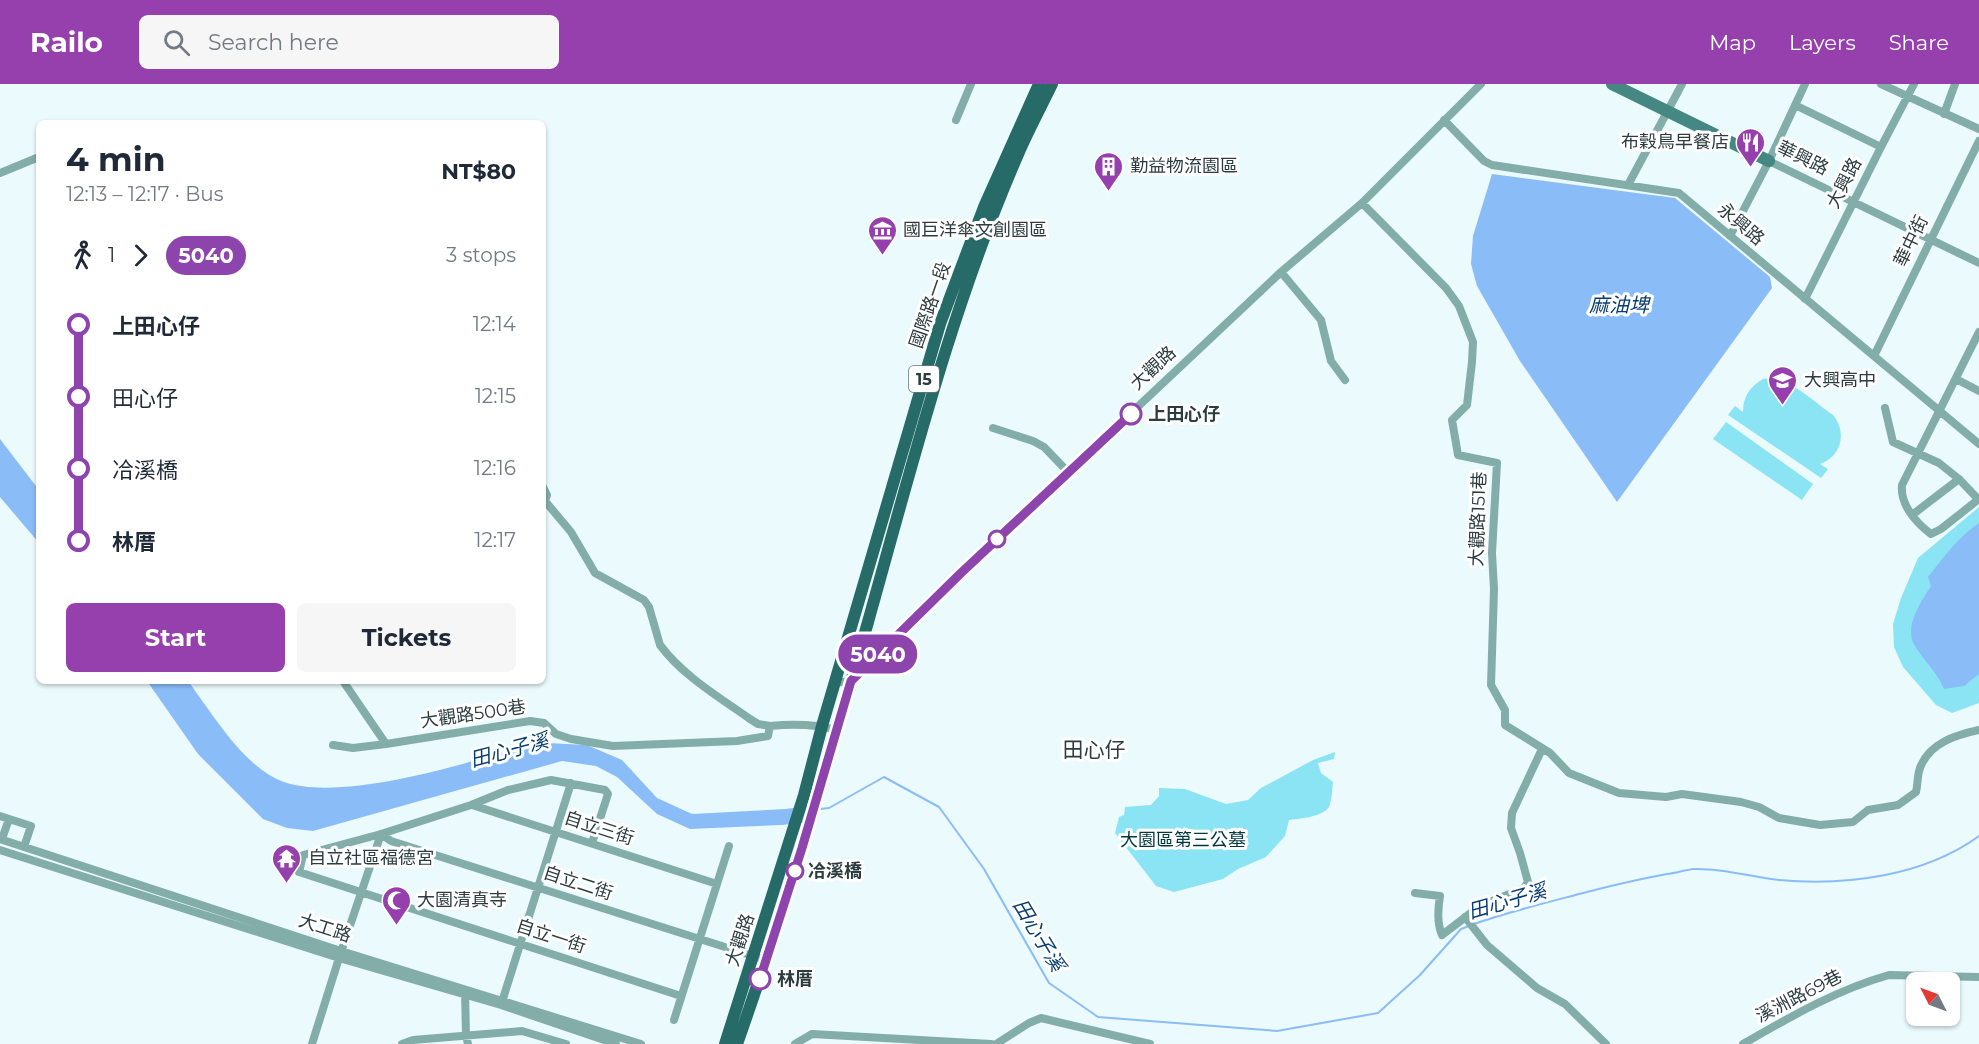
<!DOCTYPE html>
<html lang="en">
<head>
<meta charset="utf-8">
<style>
	:root { --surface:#fff; --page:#f6f6f7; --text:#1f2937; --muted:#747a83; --accent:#9540ad }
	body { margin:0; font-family:Montserrat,"Noto Sans TC",sans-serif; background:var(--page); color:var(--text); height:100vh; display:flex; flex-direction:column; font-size:22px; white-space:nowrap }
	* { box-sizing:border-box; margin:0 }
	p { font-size:20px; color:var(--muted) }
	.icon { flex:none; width:33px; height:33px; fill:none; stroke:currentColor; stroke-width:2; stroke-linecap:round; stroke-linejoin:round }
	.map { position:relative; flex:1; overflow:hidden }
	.sheet { position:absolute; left:36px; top:36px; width:510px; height:564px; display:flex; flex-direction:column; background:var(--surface); border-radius:9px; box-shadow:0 2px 4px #0004 }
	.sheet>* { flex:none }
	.badge { padding:0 12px; border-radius:20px; font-size:21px; line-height:39px }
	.needle { width:39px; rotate:312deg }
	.fabs { position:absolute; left:1906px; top:888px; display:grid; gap:12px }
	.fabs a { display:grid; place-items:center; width:54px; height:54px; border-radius:9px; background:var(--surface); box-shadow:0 2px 4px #0004; font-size:30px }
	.map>.badge { position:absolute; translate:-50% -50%; box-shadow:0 0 0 3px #fff }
	.legs { display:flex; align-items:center; gap:9px; height:66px; padding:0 30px; font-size:20px }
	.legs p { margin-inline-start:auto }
	.overview { display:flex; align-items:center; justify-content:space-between; height:102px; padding:0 30px }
	h1 { font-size:33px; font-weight:700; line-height:45px }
	.primary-button { display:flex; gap:12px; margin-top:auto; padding:12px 30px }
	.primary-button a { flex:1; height:69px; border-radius:9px; background:var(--accent); color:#fff; font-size:24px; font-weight:700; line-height:69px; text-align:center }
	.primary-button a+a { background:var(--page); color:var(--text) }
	ul { padding:0 30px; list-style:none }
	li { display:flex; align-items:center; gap:21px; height:72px; font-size:22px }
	li i { display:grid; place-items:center; width:9px; height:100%; margin:0 8px; background:currentColor }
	li i::after { content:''; width:15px; height:15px; margin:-8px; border:4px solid; border-radius:50%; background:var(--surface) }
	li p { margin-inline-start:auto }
	li:first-child i { background:linear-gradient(#0000 50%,currentColor 0) }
	li:last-child i { background:linear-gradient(currentColor 50%,#0000 0) }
	header { display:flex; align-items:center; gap:36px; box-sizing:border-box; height:84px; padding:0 30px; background:var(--accent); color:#fff }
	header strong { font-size:28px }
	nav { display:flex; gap:33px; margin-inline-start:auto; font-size:21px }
	.search { width:420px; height:54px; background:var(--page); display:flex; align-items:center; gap:15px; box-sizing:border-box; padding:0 21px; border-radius:9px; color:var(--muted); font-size:22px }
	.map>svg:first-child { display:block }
	.green { fill:#8be4f4 }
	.water { fill:#8abcf8 }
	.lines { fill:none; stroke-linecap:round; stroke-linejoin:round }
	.stream { stroke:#8abcf8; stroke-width:2 }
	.street { stroke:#83ada9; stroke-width:8 }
	.secondary { stroke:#458883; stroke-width:12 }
	.primary { stroke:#266b67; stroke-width:12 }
	.line-1-casing { stroke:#fff; stroke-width:14 }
	.line-1 { stroke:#8e44ad; stroke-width:9 }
	.stop-1-dot { fill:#fff; stroke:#8e44ad; stroke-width:3 }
	.labels { text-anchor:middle; stroke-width:6; stroke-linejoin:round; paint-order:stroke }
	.shield { fill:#fff; stroke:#6b7679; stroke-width:1.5 }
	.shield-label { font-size:16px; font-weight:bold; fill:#2c3c3f }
	.poi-label { font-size:18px; fill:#2c3c3f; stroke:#fff; text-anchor:start }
	.street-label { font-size:18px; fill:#2c3c3f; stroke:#fff }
	.stop-label { font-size:18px; font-weight:bold; fill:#2c3c3f; stroke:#fff; text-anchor:start }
	.park-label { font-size:18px; fill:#01373e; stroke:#fff }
	.water-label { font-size:20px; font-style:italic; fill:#093e73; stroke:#fff }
	.quarter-label { font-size:21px; fill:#2c3c3f; stroke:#fff }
</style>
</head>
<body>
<header>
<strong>Railo</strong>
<div class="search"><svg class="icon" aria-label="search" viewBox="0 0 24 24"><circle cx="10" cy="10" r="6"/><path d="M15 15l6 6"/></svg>Search here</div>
<nav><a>Map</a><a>Layers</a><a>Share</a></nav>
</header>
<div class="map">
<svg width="1979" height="960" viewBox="0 0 1979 960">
	<rect width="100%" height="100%" fill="#ebfafd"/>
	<path class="green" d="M1763,295C1789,292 1813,317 1833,331C1847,348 1842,372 1820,380L1828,385L1821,394L1728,331L1735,322L1743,328C1743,312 1750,303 1763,295Z
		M1726,338L1813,400L1802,416L1713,355Z
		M1979,423V619L1952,629L1936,621L1903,583L1894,563L1893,540L1901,514L1918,474Z
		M1335,668L1334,675L1318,679L1321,689L1333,698C1332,705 1332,716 1329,723C1323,733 1298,735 1289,736L1285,752L1266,773L1238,785L1223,795L1174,808L1156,802L1115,749L1119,733L1124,731L1125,723L1151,721L1159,712V704L1185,705L1226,720L1248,716L1261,704L1313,676Z"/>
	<path class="water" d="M1492,90L1675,114L1770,193L1772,204L1617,418L1520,277L1477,202L1471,180L1473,152Z
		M0,355L39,406V459L0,413Z
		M1979,439V590L1964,602L1944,605C1937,588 1924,577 1915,562C1903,545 1921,517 1931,502L1928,493C1944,473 1958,453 1979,439Z
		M147,597H188C212,629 245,685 284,698C341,718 467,680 525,661L547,659L587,661L622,676L657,714L692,730L786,725L822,720L817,737L782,741L690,745L657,730L617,693L596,682L562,677L313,747L287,744L263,735L198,670Z"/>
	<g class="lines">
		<path class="stream" d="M820,725L829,724L884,693L939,723L984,785L1049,899L1098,933L1277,947L1378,929L1420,891L1461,845L1469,842
			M1474,840C1511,827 1549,818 1587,808C1614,801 1640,795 1667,790C1676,789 1685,786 1694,785C1723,784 1751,793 1779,796C1847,802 1924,792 1979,752"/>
		<path class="street" d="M1881,0L1979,45
			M1795,21L1881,63
			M1944,30L1955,0
			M956,36L971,0
			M1444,36L1484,77L1492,81L1679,109L1979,360
			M1769,77L1979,179
			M0,89L39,73
			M1628,101L1682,0
			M1362,119L1446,204L1459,222L1473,258L1472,278L1467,321L1452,336L1458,371L1497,379L1492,469L1494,505L1491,601L1505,626V641L1550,669L1569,689L1619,709L1666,713L1682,710L1741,718L1759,723L1779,734L1820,741L1853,738L1868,726L1898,721L1916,708C1918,700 1917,692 1920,684C1929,659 1956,651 1979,646
			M1730,152L1769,77L1805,0
			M1281,188L1321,236L1331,277L1345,296
			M1805,215L1881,63L1914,0
			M1979,248L1902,401C1900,420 1915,438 1931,450L1941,445L1979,415
			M1874,272L1979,57
			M1956,295L1979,307
			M1885,324L1893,358L1939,379L1959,395L1978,415
			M993,344L1033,357L1044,363L1069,389
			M543,403L547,411L545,417L571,448L595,489L644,516L649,523L660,561C683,592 719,613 750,635L758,640L770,642
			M1912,431L1959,395
			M343,597L386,660L530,637L544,639L556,650L571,655L613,662L737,657L768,652L770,642C792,640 815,640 836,646
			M835,599L851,597L961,489L1281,188L1362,119L1481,0
			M333,661L353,664L386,660
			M472,721L717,800
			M0,732L31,742L24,763
			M381,750L391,757L766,876
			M0,755L341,867L641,960
			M2,755L9,735
			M592,759L608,710L605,706L551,696L508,706L471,721L381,750L303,771L299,788L681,912
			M0,766L339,874L501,921L616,960
			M1415,809L1440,812C1438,824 1437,840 1442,851L1480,822L1524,804L1528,798L1520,769L1511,744L1512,729L1542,665
			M1465,833L1487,861L1537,904L1565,920L1606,960
			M465,907L466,951L468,960
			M501,921L571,699
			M674,936L729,762
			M312,960L339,874L381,750
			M402,960L413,956L522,947L566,960
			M795,960L812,950L991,960
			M996,960L1029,939L1041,934L1150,960
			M1743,960C1790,933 1836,906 1889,891L1979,893"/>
		<path class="secondary" d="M1612,0L1769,77"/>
		<path class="primary" d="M725,960L804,711L822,642L940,240L984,123L1039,0
			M737,960C786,821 828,680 868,538C912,381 953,218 1019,68C1029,45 1041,23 1052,0"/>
	</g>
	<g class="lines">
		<defs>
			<path id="line-1" d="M760,895L802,764L851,597L961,489L1131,330"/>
		</defs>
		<use href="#line-1" class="line-1-casing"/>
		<use href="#line-1" class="line-1"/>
	</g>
	<defs>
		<symbol id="restaurant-pin" viewBox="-11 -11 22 30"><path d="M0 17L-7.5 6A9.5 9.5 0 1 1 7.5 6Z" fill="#9540ad" stroke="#fff"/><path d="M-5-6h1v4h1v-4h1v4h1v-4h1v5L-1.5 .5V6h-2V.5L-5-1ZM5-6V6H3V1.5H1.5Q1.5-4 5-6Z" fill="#fff"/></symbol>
		<symbol id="building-pin" viewBox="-11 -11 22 30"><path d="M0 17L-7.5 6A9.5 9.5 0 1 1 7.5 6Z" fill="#9540ad" stroke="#fff"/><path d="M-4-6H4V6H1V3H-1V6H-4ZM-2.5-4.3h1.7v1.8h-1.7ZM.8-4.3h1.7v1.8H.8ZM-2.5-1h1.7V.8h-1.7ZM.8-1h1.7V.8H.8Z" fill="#fff"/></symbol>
		<symbol id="museum-pin" viewBox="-11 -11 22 30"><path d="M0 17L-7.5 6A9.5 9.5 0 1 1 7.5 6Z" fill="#9540ad" stroke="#fff"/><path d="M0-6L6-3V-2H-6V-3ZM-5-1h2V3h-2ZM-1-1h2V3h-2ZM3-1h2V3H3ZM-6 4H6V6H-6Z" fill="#fff"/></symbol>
		<symbol id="school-pin" viewBox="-11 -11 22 30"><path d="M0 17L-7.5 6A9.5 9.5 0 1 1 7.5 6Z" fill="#9540ad" stroke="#fff"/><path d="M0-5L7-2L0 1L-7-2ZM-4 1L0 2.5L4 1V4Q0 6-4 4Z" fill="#fff"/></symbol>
		<symbol id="temple-pin" viewBox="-11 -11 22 30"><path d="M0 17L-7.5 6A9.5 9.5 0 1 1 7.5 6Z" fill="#9540ad" stroke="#fff"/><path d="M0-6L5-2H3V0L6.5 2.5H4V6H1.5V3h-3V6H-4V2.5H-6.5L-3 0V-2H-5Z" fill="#fff"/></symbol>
		<symbol id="mosque-pin" viewBox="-11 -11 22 30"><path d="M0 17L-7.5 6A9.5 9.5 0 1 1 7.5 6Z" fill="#9540ad" stroke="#fff"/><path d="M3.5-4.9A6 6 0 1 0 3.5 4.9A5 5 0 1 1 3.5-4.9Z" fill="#fff"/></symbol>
	</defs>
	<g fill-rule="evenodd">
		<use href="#restaurant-pin" x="1734" y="42" width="33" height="45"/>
		<use href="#building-pin" x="1092" y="66" width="33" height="45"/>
		<use href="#museum-pin" x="866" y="130" width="33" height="45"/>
		<use href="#school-pin" x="1766" y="280" width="33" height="45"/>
		<use href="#temple-pin" x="270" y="758" width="33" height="45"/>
		<use href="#mosque-pin" x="380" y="800" width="33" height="45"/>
	</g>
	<g class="stop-1-dot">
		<circle cx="1131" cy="330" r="10"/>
		<circle cx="997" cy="455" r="8"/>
		<circle cx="795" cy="787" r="8"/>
		<circle cx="760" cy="895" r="10"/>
	</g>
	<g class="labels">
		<rect class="shield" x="909" y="282" width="30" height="26" rx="4.5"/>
		<g class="shield-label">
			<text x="924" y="301">15</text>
		</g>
		<g class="poi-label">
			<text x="1729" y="64" text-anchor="end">布穀鳥早餐店</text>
			<text x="1130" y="88">勤益物流園區</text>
			<text x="903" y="152">國巨洋傘文創園區</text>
			<text x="1804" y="302">大興高中</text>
			<text x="308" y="780">自立社區福德宮</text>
			<text x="417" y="822">大園清真寺</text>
		</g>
		<g class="street-label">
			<text transform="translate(1803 74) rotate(26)" y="6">華興路</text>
			<text transform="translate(1844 99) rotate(-63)" y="6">大興路</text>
			<text transform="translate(1741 140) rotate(40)" y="6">永興路</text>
			<text transform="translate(1911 157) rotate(-64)" y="6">華中街</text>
			<text transform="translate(930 221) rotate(-71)" y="6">國際路一段</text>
			<text transform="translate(1153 284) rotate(-43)" y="6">大觀路</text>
			<text transform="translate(1478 435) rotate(-88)" y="6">大觀路151巷</text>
			<text transform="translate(473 630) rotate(-8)" y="6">大觀路500巷</text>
			<text transform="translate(599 744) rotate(18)" y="6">自立三街</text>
			<text transform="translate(578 799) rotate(18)" y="6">自立二街</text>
			<text transform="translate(325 844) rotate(18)" y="6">大工路</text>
			<text transform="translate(551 852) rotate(18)" y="6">自立一街</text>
			<text transform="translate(740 856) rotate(-72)" y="6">大觀路</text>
			<text transform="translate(1799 912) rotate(-27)" y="6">溪洲路69巷</text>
		</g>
		<g class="stop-label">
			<text x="1148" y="336">上田心仔</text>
			<text x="808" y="793">冾溪橋</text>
			<text x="777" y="901">林厝</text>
		</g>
		<g class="park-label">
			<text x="1183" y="762">大園區第三公墓</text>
		</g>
		<g class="water-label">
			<text x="1619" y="228">麻油埤</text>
			<text transform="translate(509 666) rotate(-15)" y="7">田心子溪</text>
			<text transform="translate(1507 817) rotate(-16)" y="7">田心子溪</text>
			<text transform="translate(1039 851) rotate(59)" y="7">田心子溪</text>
		</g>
		<g class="quarter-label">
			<text x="1094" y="673">田心仔</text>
		</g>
	</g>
</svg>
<div class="fabs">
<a><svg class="needle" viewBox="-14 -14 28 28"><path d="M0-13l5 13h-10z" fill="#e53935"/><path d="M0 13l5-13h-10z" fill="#747a83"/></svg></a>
</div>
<b class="badge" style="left:878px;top:570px;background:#8e44ad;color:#fff">5040</b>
<section class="sheet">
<div class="overview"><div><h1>4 min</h1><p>12:13 – 12:17 · Bus</p></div><b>NT$80</b></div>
<div class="legs"><svg class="icon" aria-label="walk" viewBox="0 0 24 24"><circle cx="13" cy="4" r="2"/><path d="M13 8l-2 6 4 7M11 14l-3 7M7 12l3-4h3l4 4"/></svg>1<svg class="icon" aria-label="forward" viewBox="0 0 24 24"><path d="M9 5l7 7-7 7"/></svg><b class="badge" style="background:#8e44ad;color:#fff">5040</b><p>3 stops</p></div>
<ul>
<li><i style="color:#8e44ad"></i><b>上田心仔</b><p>12:14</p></li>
<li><i style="color:#8e44ad"></i><span>田心仔</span><p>12:15</p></li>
<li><i style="color:#8e44ad"></i><span>冾溪橋</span><p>12:16</p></li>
<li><i style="color:#8e44ad"></i><b>林厝</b><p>12:17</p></li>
</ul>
<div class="primary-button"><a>Start</a><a>Tickets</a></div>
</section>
</div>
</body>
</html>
